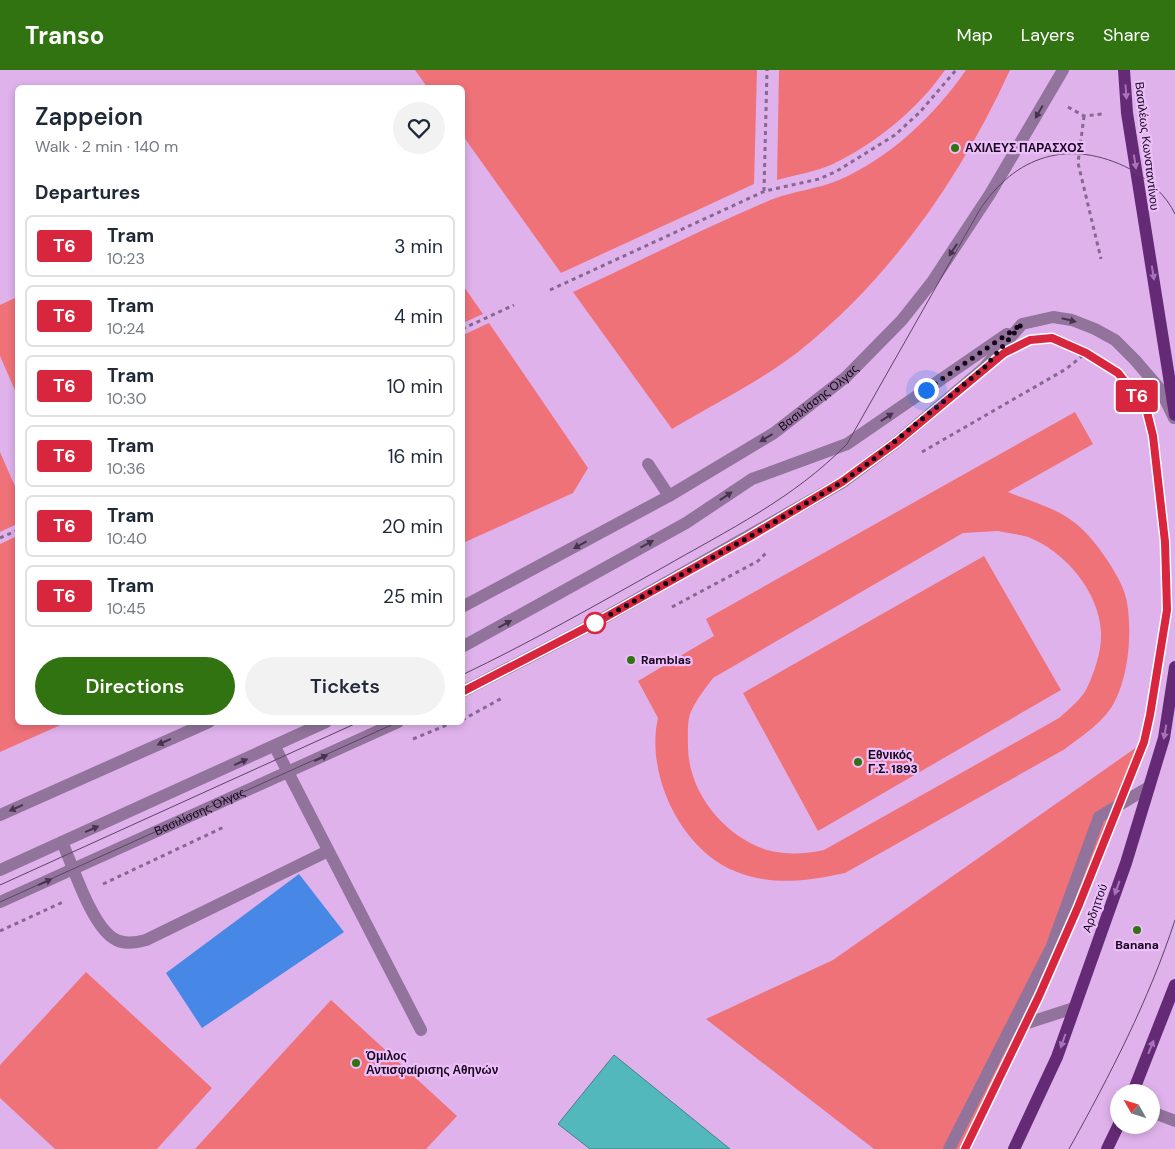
<!DOCTYPE html>
<html lang="en">
<head>
<meta charset="utf-8">
<style>
	:root { --surface:#fff; --page:#f2f2f3; --text:#1f2937; --muted:#747a83; --line:#e0e1e3; --accent:#307310 }
	body { margin:0; font-family:"DM Sans",sans-serif; background:var(--page); color:var(--text); height:100vh; display:flex; flex-direction:column; font-size:19px; white-space:nowrap }
	* { box-sizing:border-box; margin:0 }
	p { font-size:16px; color:var(--muted) }
	.icon { flex:none; width:28px; height:28px; fill:none; stroke:currentColor; stroke-width:2; stroke-linecap:round; stroke-linejoin:round }
	.map { position:relative; flex:1; overflow:hidden }
	.side { position:absolute; left:15px; top:15px; width:450px; height:640px; display:flex; flex-direction:column; background:var(--surface); border-radius:8px; box-shadow:0 2px 8px #0003 }
	.side>* { flex:none }
	.badge { padding:0 10px; border-radius:4px; font-size:18px; line-height:32px }
	.needle { width:32px; rotate:309deg }
	.buttons { position:absolute; left:1110px; top:1014px; display:grid; gap:10px }
	.buttons a { display:grid; place-items:center; width:50px; height:50px; border-radius:50%; background:var(--surface); box-shadow:0 2px 8px #0003; font-size:25px }
	.you { position:absolute; width:25px; height:25px; margin:-12px; border:4px solid #fff; border-radius:50%; background:#1a73e8; box-shadow:0 0 0 8px #1a73e833 }
	.map>.badge { position:absolute; translate:-50% -50%; box-shadow:0 0 0 2px #fff }
	h2 { padding:0 20px; font-size:19px; line-height:45px }
	.round { display:grid; place-items:center; flex:none; width:52px; height:52px; border-radius:26px; background:var(--page) }
	.summary { display:flex; align-items:center; justify-content:space-between; height:85px; padding:0 20px }
	h1 { font-size:24px; font-weight:600; line-height:38px }
	.cta { display:flex; gap:10px; margin-top:auto; padding:10px 20px }
	.cta a { flex:1; height:58px; border-radius:30px; background:var(--accent); color:#fff; font-size:20px; font-weight:600; line-height:58px; text-align:center }
	.cta a+a { background:var(--page); color:var(--text) }
	ul { padding:0; list-style:none }
	li { display:flex; align-items:center; gap:15px; height:62px; margin:0 10px 8px; padding:0 10px; border:2px solid var(--line); border-radius:8px }
	li div { flex:1 }
	li b { display:block; font-size:19px }
	li em { font-style:normal }
	li .badge { min-width:55px; font-weight:700; text-align:center }
	header { display:flex; align-items:center; gap:30px; box-sizing:border-box; height:70px; padding:0 25px; background:var(--accent); color:#fff }
	header strong { font-size:24px }
	nav { display:flex; gap:28px; margin-inline-start:auto; font-size:18px }
	.map>svg:first-child { display:block }
	.green { fill:#f07279; fill-rule:evenodd }
	.water { fill:#52b8bb; stroke:#40838b }
	.building { fill:#4787e6 }
	.lines { fill:none; stroke-linecap:round; stroke-linejoin:round }
	.path { stroke:#886791; stroke-width:3; stroke-dasharray:4 4; stroke-linecap:butt }
	.minor { stroke:#92739c; stroke-width:12 }
	.major { stroke:#652a76; stroke-width:12 }
	.tram { stroke:#5e4366; stroke-width:1 }
	.oneway { fill:#a874b8 }
	.oneway2 { fill:#48324f }
	.line-casing { stroke:#fff; stroke-width:11 }
	.line { stroke:#d7263d; stroke-width:8 }
	.walk { stroke:#16061b; stroke-width:5; stroke-dasharray:0 9 }
	.poi-dot { fill:#307310; stroke:#ecbffa; stroke-width:2 }
	.stop-dot { fill:#fff; stroke:#d7263d; stroke-width:2.5 }
	.labels { text-anchor:middle; stroke-width:4.5; stroke-linejoin:round; paint-order:stroke }
	.street-label { font-size:12px; fill:#16061b; stroke:#ecbffa }
	.poi-label { font-size:12px; font-weight:bold; fill:#16061b; stroke:#ecbffa; text-anchor:start }
</style>
</head>
<body>
<header>
<strong>Transo</strong>
<nav><a>Map</a><a>Layers</a><a>Share</a></nav>
</header>
<div class="map">
<svg width="1175" height="1079" viewBox="0 0 1175 1079">
	<rect width="100%" height="100%" fill="#dfb2ec"/>
	<path class="green" d="M415,0H757L754,114L561,203L463,66L462,18L427,17Z
		M779,0H945C918,39 875,74 833,94C815,102 795,105 777,110Z
		M966,0H1010C961,107 891,208 798,282C759,312 714,334 672,359L573,222C640,191 706,157 773,129C794,121 818,119 839,110C890,88 935,45 966,0Z
		M462,214L483,244L463,253H462Z
		M17,227V325L0,286V235Z
		M489,253L588,398L573,423L463,473V265Z
		M1075,342L1093,374L1008,422C1034,433 1060,438 1082,459C1098,474 1124,511 1127,532C1132,563 1129,601 1116,629C1106,651 1083,665 1065,679L845,803C808,811 773,816 737,802C681,781 645,704 658,648L638,611L714,566L706,549ZM998,461C1007,463 1018,464 1028,467C1065,481 1099,522 1101,562C1102,581 1094,604 1086,620C1080,630 1068,640 1059,648L824,780C806,784 785,785 767,780C724,766 689,723 688,678C688,667 687,654 690,644C695,631 705,619 713,608L963,463Z
		M0,382L17,421V454L0,462Z
		M17,466L18,652L65,653L0,682V474Z
		M984,486L1061,620L818,761L743,623Z
		M1144,672L1082,825L963,1079H874L706,949L833,890Z
		M86,902L212,1018L157,1079H55L0,1028V995Z
		M331,930L457,1046L426,1079H195Z"/>
	<path class="water" d="M614,985L730,1079H590L558,1054Z"/>
	<path class="building" d="M299,804L344,862L202,958L166,903Z"/>
	<g class="lines">
		<path class="path" d="M1068,37L1084,46L1102,44
			M1084,46L1078,93L1101,189
			M764,121L767,0
			M550,220L765,121L819,109L837,101L895,65L920,42L956,0
			M462,259L514,235
			M922,382L1066,299L1086,283
			M0,468L18,460
			M672,537L758,491L766,483
			M462,650L504,627
			M413,669L454,652
			M103,814L224,757
			M0,861L63,832"/>
		<g class="minor">
			<path d="M648,394L669,426"/>
			<path id="s1" d="M462,537L669,426L774,363L846,307L902,250L932,212L990,124L1063,0"/>
			<path d="M462,577L686,453L752,409L847,374L1007,264"/>
			<path d="M462,622L595,553L843,412L898,371L984,298L1022,254L1053,247L1072,250L1095,259L1115,270L1135,290L1160,319L1174,348"/>
			<path d="M275,677L421,960"/>
			<path d="M0,745L209,652"/>
			<path d="M62,772C73,796 91,854 113,868C123,875 135,873 146,870L328,781"/>
			<path d="M0,800L326,652"/>
			<path id="s2" d="M0,832L398,652"/>
			<path d="M1012,958L1074,938"/>
			<path d="M1157,1044L1175,1051"/>
			<path d="M949,1079L1051,878L1099,747L1149,717"/>
		</g>
		<path class="major" d="M1124,0L1127,43L1175,345
			M1133,1022L1175,915
			M1014,1079L1057,987L1126,793L1164,668L1175,597
			M1107,1079L1119,1054"/>
		<path class="tram" d="M462,605C531,572 596,535 662,498C728,460 793,429 847,374L979,141C1015,85 1070,68 1130,99C1148,109 1167,126 1175,144
			M462,622L595,553L843,412L898,371L1004,283L1030,270L1052,268L1086,283L1118,303L1146,338L1153,366L1165,472L1167,540L1150,645L1144,672L1079,837L1039,926L965,1079
			M0,815L359,652
			M0,832L398,652
			M1069,1079C1110,1005 1149,930 1175,850"/>
	</g>
	<defs><path id="oneway-solid" d="M-6-.8H1V-3.2L6.5 0L1 3.2V.8H-6Z" transform="scale(1.25)"/></defs>
	<g class="oneway">
		<use href="#oneway-solid" transform="translate(1126 22) rotate(86)"/>
		<use href="#oneway-solid" transform="translate(1135 92) rotate(81)"/>
		<use href="#oneway-solid" transform="translate(1153 203) rotate(81)"/>
		<use href="#oneway-solid" transform="translate(1165 662) rotate(100)"/>
		<use href="#oneway-solid" transform="translate(1117 818) rotate(110)"/>
		<use href="#oneway-solid" transform="translate(1063 971) rotate(110)"/>
		<use href="#oneway-solid" transform="translate(1151 977) rotate(-68)"/>
	</g>
	<g class="oneway2">
		<use href="#oneway-solid" transform="translate(1039 42) rotate(120)"/>
		<use href="#oneway-solid" transform="translate(953 180) rotate(123)"/>
		<use href="#oneway-solid" transform="translate(1069 250) rotate(14)"/>
		<use href="#oneway-solid" transform="translate(887 347) rotate(-34)"/>
		<use href="#oneway-solid" transform="translate(766 368) rotate(149)"/>
		<use href="#oneway-solid" transform="translate(726 426) rotate(-34)"/>
		<use href="#oneway-solid" transform="translate(647 474) rotate(-29)"/>
		<use href="#oneway-solid" transform="translate(580 475) rotate(151)"/>
		<use href="#oneway-solid" transform="translate(505 554) rotate(-29)"/>
		<use href="#oneway-solid" transform="translate(164 672) rotate(156)"/>
		<use href="#oneway-solid" transform="translate(321 688) rotate(-25)"/>
		<use href="#oneway-solid" transform="translate(241 692) rotate(-24)"/>
		<use href="#oneway-solid" transform="translate(16 738) rotate(156)"/>
		<use href="#oneway-solid" transform="translate(92 759) rotate(-24)"/>
		<use href="#oneway-solid" transform="translate(45 812) rotate(-24)"/>
	</g>
	<g class="lines">
		<defs>
			<path id="line" d="M462,622L595,553L749,467L842,412L898,371L1004,283L1030,270L1052,268L1086,283L1118,303L1146,338L1153,366L1165,472L1167,540L1150,645L1144,672L1078,837L1039,926L965,1079"/>
		</defs>
		<use href="#line" class="line-casing"/>
		<use href="#line" class="line"/>
		<path class="walk" d="M595,553L749,467L842,412L870,392L984,298L1022,254L926,320"/>
	</g>
	<g class="poi-dot">
		<circle cx="955" cy="78" r="5"/>
		<circle cx="631" cy="590" r="5"/>
		<circle cx="858" cy="692" r="5"/>
		<circle cx="1137" cy="860" r="5"/>
		<circle cx="356" cy="993" r="5"/>
	</g>
	<circle class="stop-dot" cx="595" cy="553" r="10"/>
	<g class="labels">
		<g class="street-label">
			<text transform="translate(1147 76) rotate(83)" y="4">Βασιλέως Κωνσταντίνου</text>
			<text dy="4" stroke="none"><textPath href="#s1" startOffset="414">Βασιλίσσης Όλγας</textPath></text>
			<text dy="4" stroke="none"><textPath href="#s2" startOffset="219">Βασιλίσσης Όλγας</textPath></text>
			<text transform="translate(1095 838) rotate(-70)" y="4">Αρδηττού</text>
		</g>
		<g class="poi-label">
			<text x="965" y="82">ΑΧΙΛΕΥΣ ΠΑΡΑΣΧΟΣ</text>
			<text x="641" y="594">Ramblas</text>
			<text x="868" y="689">Εθνικός<tspan x="868" dy="14">Γ.Σ. 1893</tspan></text>
			<text x="1137" y="879" text-anchor="middle">Banana</text>
			<text x="366" y="990">Όμιλος<tspan x="366" dy="14">Αντισφαίρισης Αθηνών</tspan></text>
		</g>
	</g>
</svg>
<div class="buttons">
<a><svg class="needle" viewBox="-14 -14 28 28"><path d="M0-13l5 13h-10z" fill="#e53935"/><path d="M0 13l5-13h-10z" fill="#747a83"/></svg></a>
</div>
<div class="you" style="left:926px;top:320px"></div>
<b class="badge" style="left:1137px;top:326px;background:#d7263d;color:#fff">Τ6</b>
<section class="side">
<div class="summary"><div><h1>Zappeion</h1><p>Walk · 2 min · 140 m</p></div><a class="round"><svg class="icon" aria-label="heart" viewBox="0 0 24 24"><path d="M12 20l-8-8c-3-5 5-10 8-4 3-6 11-1 8 4z"/></svg></a></div>
<h2>Departures</h2>
<ul>
<li><span class="badge" style="background:#d7263d;color:#fff">Τ6</span><div><b>Tram</b><p>10:23</p></div><em>3 min</em></li>
<li><span class="badge" style="background:#d7263d;color:#fff">Τ6</span><div><b>Tram</b><p>10:24</p></div><em>4 min</em></li>
<li><span class="badge" style="background:#d7263d;color:#fff">Τ6</span><div><b>Tram</b><p>10:30</p></div><em>10 min</em></li>
<li><span class="badge" style="background:#d7263d;color:#fff">Τ6</span><div><b>Tram</b><p>10:36</p></div><em>16 min</em></li>
<li><span class="badge" style="background:#d7263d;color:#fff">Τ6</span><div><b>Tram</b><p>10:40</p></div><em>20 min</em></li>
<li><span class="badge" style="background:#d7263d;color:#fff">Τ6</span><div><b>Tram</b><p>10:45</p></div><em>25 min</em></li>
</ul>
<div class="cta"><a>Directions</a><a>Tickets</a></div>
</section>
</div>
</body>
</html>
